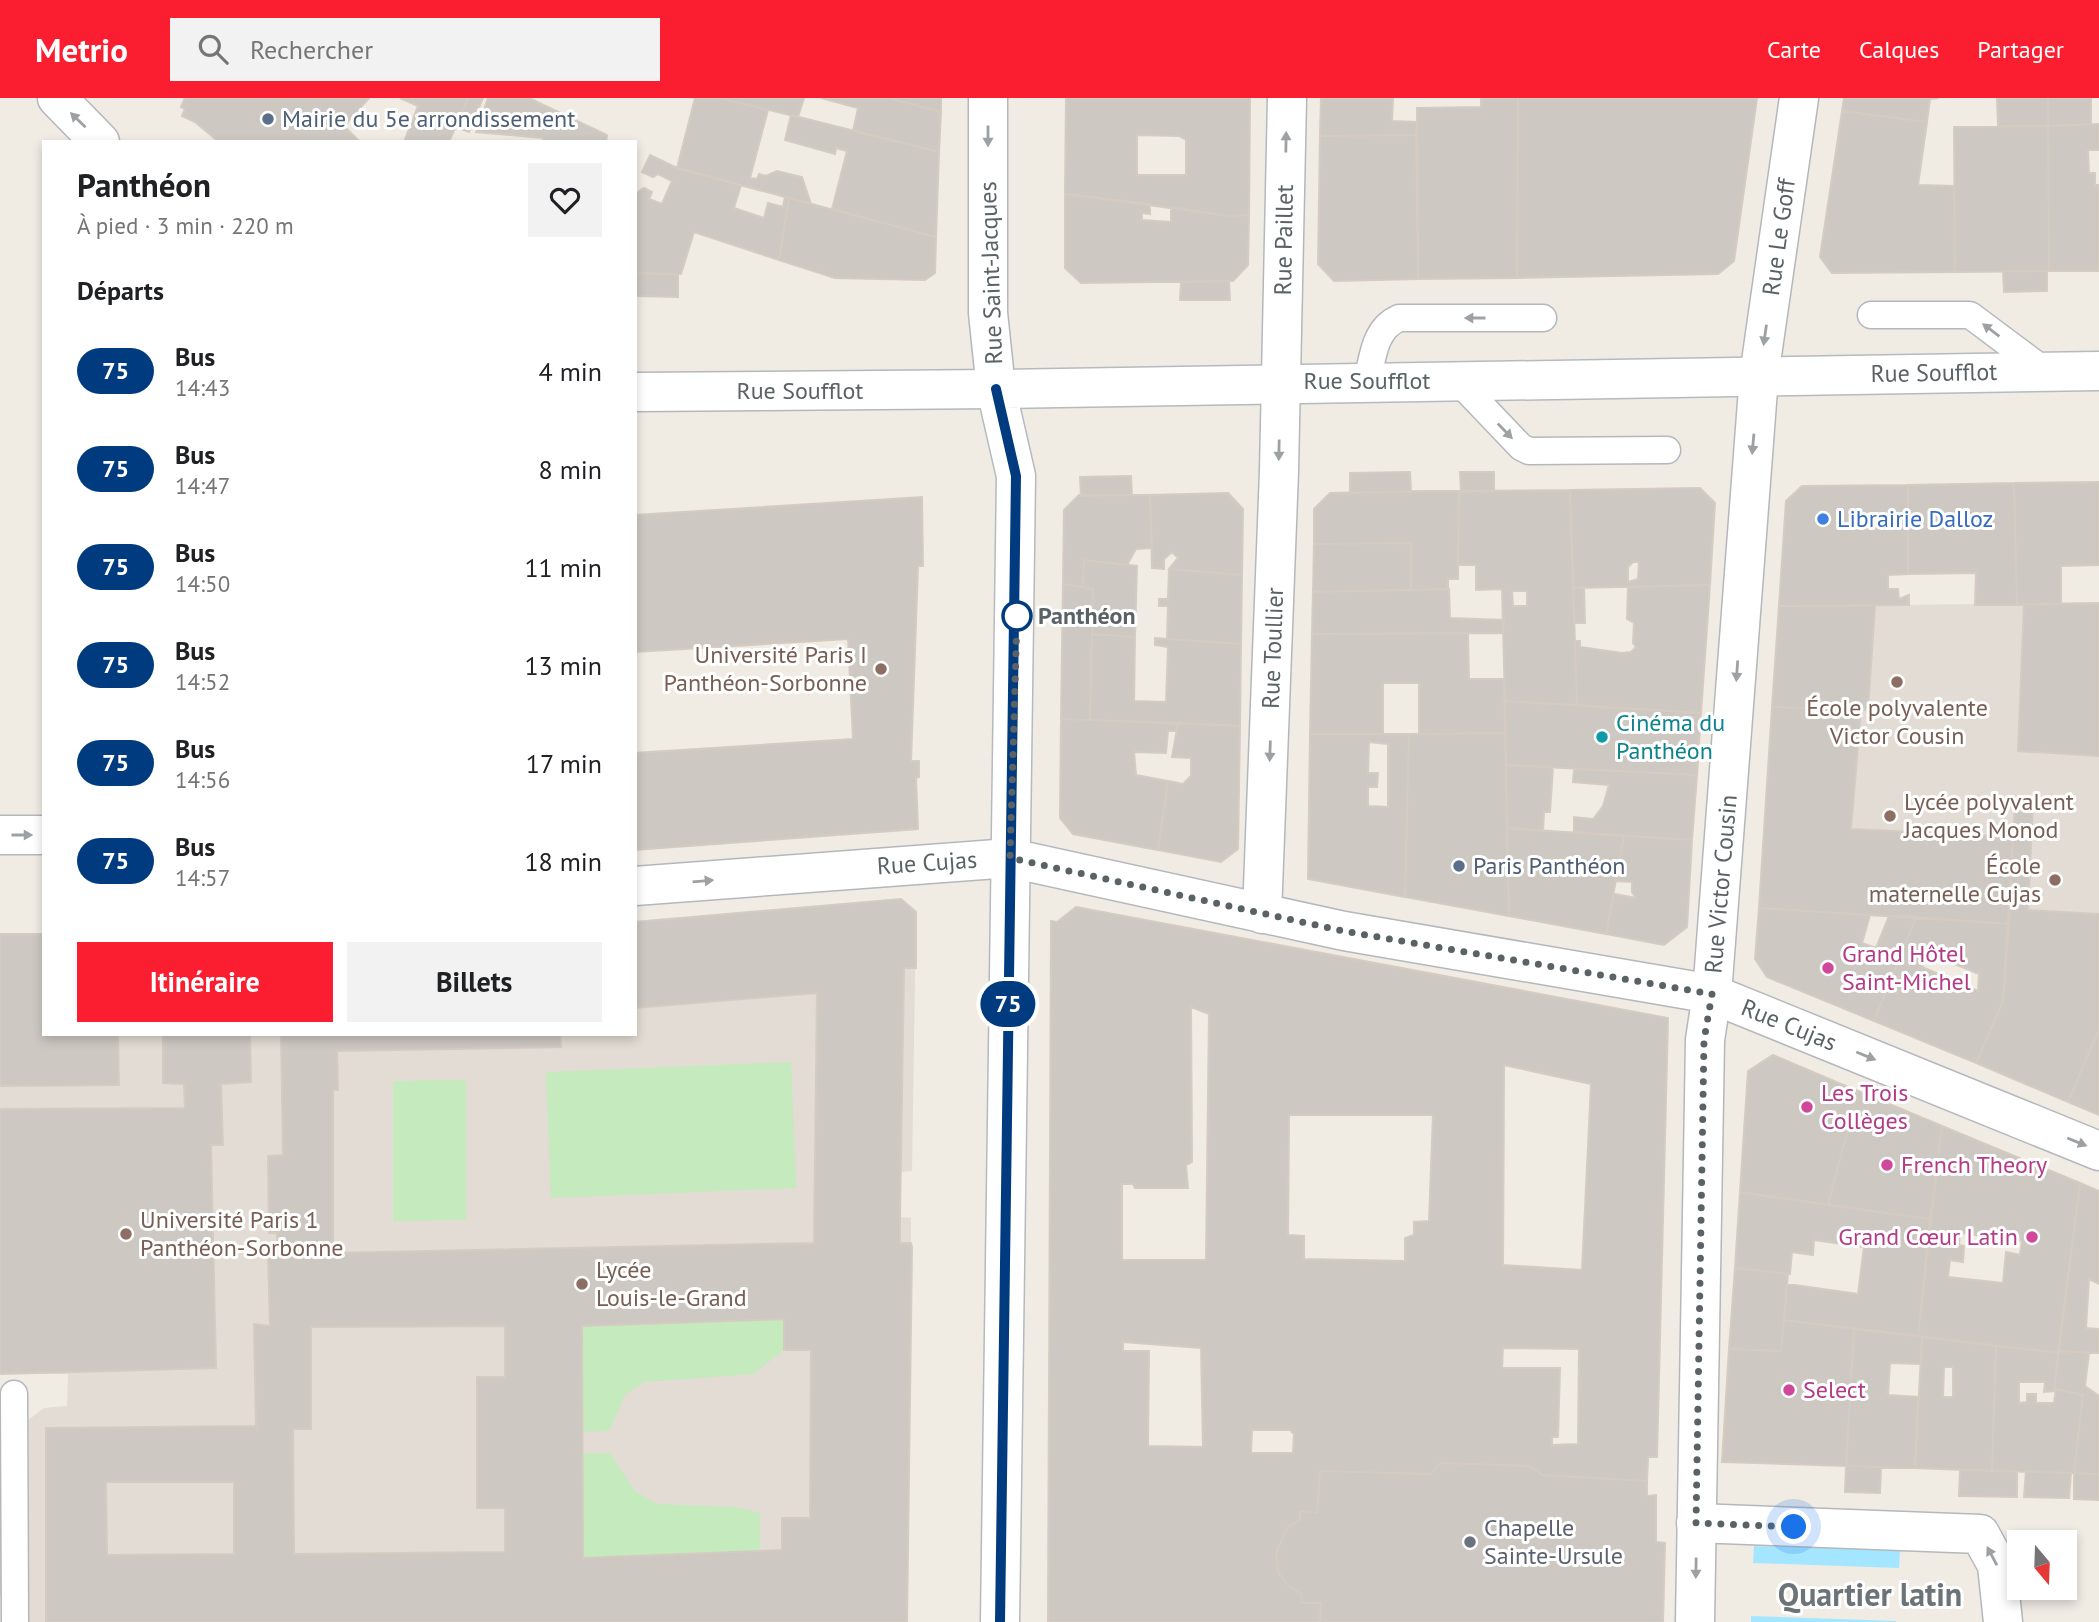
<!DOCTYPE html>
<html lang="fr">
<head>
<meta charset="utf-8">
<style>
	:root { --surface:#fff; --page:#f2f2f2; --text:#202124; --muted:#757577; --accent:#fb1e31 }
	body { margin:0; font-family:"PT Sans",sans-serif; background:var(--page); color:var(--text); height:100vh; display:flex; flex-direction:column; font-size:26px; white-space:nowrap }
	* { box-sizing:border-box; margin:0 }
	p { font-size:23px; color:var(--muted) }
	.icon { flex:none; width:38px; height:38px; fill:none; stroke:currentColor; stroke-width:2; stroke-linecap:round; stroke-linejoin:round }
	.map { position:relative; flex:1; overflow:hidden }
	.details { position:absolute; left:42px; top:42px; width:595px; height:896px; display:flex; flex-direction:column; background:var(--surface); border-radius:0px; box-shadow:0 4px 10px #0003 }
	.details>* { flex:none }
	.badge { padding:0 14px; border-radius:23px; font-size:24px; line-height:46px }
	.needle { width:46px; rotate:161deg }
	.fabs { position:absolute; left:2007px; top:1432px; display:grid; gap:14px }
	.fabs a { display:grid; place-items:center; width:70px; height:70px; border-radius:0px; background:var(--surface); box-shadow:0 4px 10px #0003; font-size:35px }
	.you { position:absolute; width:35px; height:35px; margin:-18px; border:5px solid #fff; border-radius:50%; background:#1a73e8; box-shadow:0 0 0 10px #1a73e833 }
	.map>.badge { position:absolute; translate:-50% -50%; box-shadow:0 0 0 4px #fff }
	h2 { padding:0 35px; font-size:26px; line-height:63px }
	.round { display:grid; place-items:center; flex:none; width:74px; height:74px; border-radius:0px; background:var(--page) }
	.head { display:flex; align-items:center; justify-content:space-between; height:119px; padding:0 35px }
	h1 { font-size:33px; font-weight:700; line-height:52px }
	.cta { display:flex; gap:14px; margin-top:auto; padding:14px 35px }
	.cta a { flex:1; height:80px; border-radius:0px; background:var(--accent); color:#fff; font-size:28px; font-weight:700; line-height:80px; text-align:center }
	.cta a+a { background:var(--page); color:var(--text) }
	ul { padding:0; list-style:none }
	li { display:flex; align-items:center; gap:21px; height:98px; padding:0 35px }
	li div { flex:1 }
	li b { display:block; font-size:26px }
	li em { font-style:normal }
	li .badge { min-width:77px; font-weight:700; text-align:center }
	header { display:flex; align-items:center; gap:42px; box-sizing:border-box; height:98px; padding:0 35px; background:var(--accent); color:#fff }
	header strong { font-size:33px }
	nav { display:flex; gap:38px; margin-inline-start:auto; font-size:24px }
	.search { width:490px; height:63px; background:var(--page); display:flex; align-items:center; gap:18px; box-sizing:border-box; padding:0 24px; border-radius:0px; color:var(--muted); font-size:26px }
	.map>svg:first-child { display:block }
	.education { fill:#e2dcd4 }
	.green { fill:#c4eabd }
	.water { fill:#a4e6ff }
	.building { fill:#cdc8c2; stroke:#d5cbc1; stroke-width:2; fill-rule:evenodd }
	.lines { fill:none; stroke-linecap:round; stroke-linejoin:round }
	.service-casing { stroke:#b4b8bc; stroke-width:29 }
	.pedestrian-casing { stroke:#b4b8bc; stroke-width:41 }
	.minor-casing { stroke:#b4b8bc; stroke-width:41 }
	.tertiary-casing { stroke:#b4b8bc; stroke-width:41 }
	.secondary-casing { stroke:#b5babf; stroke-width:41 }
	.service { stroke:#fff; stroke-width:26 }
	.pedestrian { stroke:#fff; stroke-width:38 }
	.minor { stroke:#fff; stroke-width:38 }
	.tertiary { stroke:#fff; stroke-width:38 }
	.secondary { stroke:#fff; stroke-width:38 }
	.oneway { fill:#9da1a3 }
	.line-casing { stroke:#fff; stroke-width:16 }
	.line { stroke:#003b80; stroke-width:10 }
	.walk { stroke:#5b6266; stroke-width:7; stroke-dasharray:0 12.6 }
	.service-dot { fill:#5c6f8a; stroke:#fff; stroke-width:2.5 }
	.shop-dot { fill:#3f7fe0; stroke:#fff; stroke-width:2.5 }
	.stop-dot { fill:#fff; stroke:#003b80; stroke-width:3.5 }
	.education-dot { fill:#8d6e63; stroke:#fff; stroke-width:2.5 }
	.culture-dot { fill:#0f9aa8; stroke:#fff; stroke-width:2.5 }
	.hotel-dot { fill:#d1479c; stroke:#fff; stroke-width:2.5 }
	.worship-dot { fill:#6b7280; stroke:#fff; stroke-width:2.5 }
	.labels { text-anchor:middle; stroke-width:6; stroke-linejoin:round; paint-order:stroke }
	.service-label { font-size:24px; fill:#4e5e75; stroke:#fff; text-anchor:start }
	.street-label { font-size:24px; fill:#5b6266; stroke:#fff }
	.shop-label { font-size:24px; fill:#366cbe; stroke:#fff; text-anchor:start }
	.stop-label { font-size:24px; font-weight:bold; fill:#5b6266; stroke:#fff; text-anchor:start }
	.education-label { font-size:24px; fill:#785e54; stroke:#fff; text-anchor:start }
	.culture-label { font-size:24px; fill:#0d838f; stroke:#fff; text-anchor:start }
	.hotel-label { font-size:24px; fill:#b23c85; stroke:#fff; text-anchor:start }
	.worship-label { font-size:24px; fill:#5b616d; stroke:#fff; text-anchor:start }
	.district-label { font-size:32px; font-weight:bold; fill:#6c7478; stroke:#fff }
</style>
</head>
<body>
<header>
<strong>Metrio</strong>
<div class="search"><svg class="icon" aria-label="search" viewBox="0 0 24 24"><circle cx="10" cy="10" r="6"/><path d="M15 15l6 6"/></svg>Rechercher</div>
<nav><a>Carte</a><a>Calques</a><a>Partager</a></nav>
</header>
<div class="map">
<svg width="2099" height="1524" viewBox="0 0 2099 1524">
	<rect width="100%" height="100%" fill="#f0ebe3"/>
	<path class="education" d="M2099,505V931L2068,1004L1976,965L2003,903L2008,826L1759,810L1779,508Z
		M901,801L916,814L912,1073L901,1074L900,1119L911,1120V1145L907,1524H29L28,1322L44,1310L67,1308L68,1276H0V836H44V936H635V824Z"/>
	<path class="green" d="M791,964L796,1090L551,1100L546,974Z
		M466,982V1122L393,1123V983Z
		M784,1221V1252L753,1276L644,1284L625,1297L609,1333L582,1334V1228Z
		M582,1355H610L635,1393L657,1406L735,1409L760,1415V1453L583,1460Z"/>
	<path class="water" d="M1754,1448L1900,1452L1899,1470L1753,1465Z
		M1751,1518L1896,1523V1524H1751Z"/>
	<path class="building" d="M185,0H369L344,28L360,44H219L195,24L182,18L185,11L181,9Z
		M400,0H468L449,44H404L418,8Z
		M468,0H483L469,34L455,29Z
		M488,0H529L607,37L606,44H543V40L476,34Z
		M695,0H720L768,12L750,80L757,81L759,76L766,78L777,73L802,79L811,106L677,70Z
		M720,0H804L798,19Z
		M821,0H889L941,14L939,54L853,33L858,10Z
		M889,0H941V14Z
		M1066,0H1250L1249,117L1229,118L1065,96ZM1137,37L1179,38L1186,42V77H1137Z
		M1321,0H1393L1392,23L1417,24L1416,37L1320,38Z
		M1481,0H1518L1517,180L1418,181L1417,10L1481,9Z
		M1518,0H1757L1734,163L1718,176L1517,180Z
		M1844,0H1939L1930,1L1927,24L1842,13Z
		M1997,0H2048V28H1998Z
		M2048,0H2091V26L2048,28Z
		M1842,13L1927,24L1918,87L1954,88L1955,174L1832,175L1820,159Z
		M791,17L939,54L936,139L832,111L847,53L836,50L835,56L785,42Z
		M2099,26V52H2088L2089,75H2095V87H2099V173H2049L2048,28Z
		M2048,28L2049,173L1955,174L1954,29Z
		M1416,37L1418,181L1334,183L1318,166L1320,38Z
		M650,57L677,70L741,87L734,110L764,120L768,105L783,109L785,99L789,100L779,162L694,134L681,176L635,175V96L644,90L652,94L649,101L662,106L672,83L658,76L653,79L642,74Z
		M1065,96L1150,106V116L1142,115V122L1171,124V109L1229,118L1249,117L1248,167L1233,183L1081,185L1065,170Z
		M789,100L936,139L935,175L925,182L835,180L779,162Z
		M2003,173H2047V193L2004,194Z
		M635,175L678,176V199L635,198Z
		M1229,183L1230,202H1180L1181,184Z
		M1410,374L1411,394L1350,395V375Z
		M1460,374H1494V393L1461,394Z
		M1131,378L1132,397L1081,398L1080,379Z
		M2099,384V467L2061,468V506L2017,507L2014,385Z
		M2014,385L2017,507H1975L1976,475L1908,476V387Z
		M1908,387V476L1888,477V491H1898L1899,501L1909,497V507L1779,508L1786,403L1802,388Z
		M1700,390L1715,405L1710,487L1573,490L1570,392ZM1633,464H1639L1638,481L1628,484V469Z
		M1570,392L1577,607L1505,603L1502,491L1476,492V467H1458L1459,393ZM1512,493H1527V508H1513Z
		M1422,393H1459L1458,481H1448V491L1411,492V445L1314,446V411L1330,395Z
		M1228,395L1243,411L1242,477L1169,471L1178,460L1172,454L1164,461V471L1152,470L1150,397Z
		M1079,397H1150L1152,450L1136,451L1127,467L1084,462L1083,489L1063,486L1064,412Z
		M922,399L923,468H918L911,663H919V679L916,680L918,731L635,752V655L853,641L848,541L635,554V417Z
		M1411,445V492L1313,494L1314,446Z
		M1084,462L1137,468L1135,539L1092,536L1093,491L1083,489Z
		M1169,471L1242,477L1241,546L1167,541L1168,508H1159V501H1168Z
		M1063,486L1093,491L1090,622L1061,621Z
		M1710,487L1701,615L1577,607L1575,543H1580V549L1622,555L1631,554L1636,549L1633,545L1634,525L1627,521L1628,489Z
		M1584,489L1585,525H1574L1573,490Z
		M1449,491L1450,520L1504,522L1503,535L1312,536L1313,494Z
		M2099,505V658L2018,653L2024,506Z
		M1779,508H1875L1868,612L1772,609Z
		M1468,535L1469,581H1504L1505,635L1419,636V585H1383V636H1310L1312,536Z
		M1092,536L1135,539L1134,603L1166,604L1168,549L1155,547V540L1241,546L1240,628L1090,622Z
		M1505,603L1701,615L1697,677L1506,667Z
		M1772,609L1861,612L1851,731L2013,739L2009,826L1759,810Z
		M1061,621L1178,625L1176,633H1168L1166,655L1134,654L1136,677L1168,683L1158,752L1073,736L1060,720Z
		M1178,625L1240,628L1238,751L1221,764L1158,752L1168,683L1183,686L1191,678V660L1172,659Z
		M1505,635L1509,818L1405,799L1409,636Z
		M1310,636H1409L1405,799L1308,781ZM1369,644L1388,646V709L1368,708V689H1377L1378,675H1368Z
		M1506,667L1553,669L1550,714H1544L1543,733L1507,730Z
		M1574,671L1697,677L1692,742L1574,734V719L1593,721L1603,708L1609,687L1573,684Z
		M2015,705L2033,706L2028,812L2099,816V931L2068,1004L1976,965L2003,903Z
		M1507,730L1624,738L1606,836L1509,818Z
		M1624,738L1692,742L1687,829L1664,847L1606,836L1614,796L1636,800L1632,794V784L1616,783Z
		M901,801L916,814V870H904L900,1120V1145H911L912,1149L907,1524H46V1330L256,1328L254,1226L270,1228L268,1156L277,1157V1135H269L268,1058L283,1057L281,936H560L561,949L337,953L338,992H333V1155L814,1145L817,895L635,910V824ZM784,1221V1252H811L810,1420H782V1452L583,1460L582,1228ZM505,1228V1279H477V1410H505V1454L294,1456L293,1331H311V1229ZM106,1384H234V1456L107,1457Z
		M1076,809L1668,920L1657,1359H1648L1647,1383L1542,1377L1530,1368L1440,1365L1431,1376L1320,1373L1317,1415L1300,1413V1422L1288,1429L1276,1455L1278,1474L1289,1488L1301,1496L1302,1505H1321L1320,1524H1048L1051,823L1057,824ZM1191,909L1209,916L1206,1162H1122V1086H1133L1135,1090H1188L1186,1067L1192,1064ZM1504,967L1591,986L1582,1172L1503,1167ZM1289,1017H1433L1429,1123L1414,1124V1137L1405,1140V1163L1304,1161V1138L1288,1137ZM1123,1244L1201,1250L1203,1349L1148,1348L1149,1253H1123ZM1503,1250L1579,1251L1578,1346L1552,1347V1339H1558L1560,1270H1502ZM1252,1332H1290L1294,1336L1293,1355H1251Z
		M1759,810L1870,817L1862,845L1876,850L1889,818L1916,819L1874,923L1767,879L1755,861Z
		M1916,819L2009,826L2003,903L1976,965L1874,923ZM1928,855L1979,876L1978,893L1922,869Z
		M0,836H44V936H118L119,987L0,988Z
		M2098,933H2099V1017L2068,1004Z
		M163,936H250L251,984L221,986L223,1047H211L216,1270L0,1276V1011L185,1010L184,986L163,985Z
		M1773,957L1858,993L1828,1107L1740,1094L1748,973Z
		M1858,993L1942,1028L1930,1121L1828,1107Z
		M1942,1028L2080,1085L2058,1255L1918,1238ZM1960,1135L2022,1143L2020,1157L2006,1154L2003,1185L1948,1179L1950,1162L1963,1164L1964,1148L1959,1147Z
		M2080,1085L2099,1093V1186L2089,1181L2086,1230L2099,1231V1255L2059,1253Z
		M1740,1094L1930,1121L1918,1238L1784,1222L1787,1186L1858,1196L1864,1149L1814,1142L1813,1157L1792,1154L1790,1176L1735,1170Z
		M1735,1170L1788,1176L1781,1253L1729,1251Z
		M1784,1222L1854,1231L1846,1368L1722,1364L1729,1251L1781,1253Z
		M1854,1231L1922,1239L1921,1266L1890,1265L1888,1297L1918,1299L1915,1370L1846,1368Z
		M1922,1239L1996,1248L1992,1373L1915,1370ZM1944,1269H1953V1299H1943Z
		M1996,1248L2058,1255L2054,1293L2044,1294L2045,1284H2019V1305L2027,1304V1296H2036V1305H2054L2056,1291L2083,1297L2074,1375L1992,1373Z
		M2059,1253L2089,1255L2085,1288L2099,1298V1376L2074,1375L2083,1297L2054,1291Z
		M1440,1365L1530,1368L1542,1377L1647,1383V1398L1656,1397V1444L1665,1445L1663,1524H1320L1321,1505H1302L1301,1496L1289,1488L1278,1474L1276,1455L1288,1429L1300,1422V1413L1317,1415L1320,1373L1431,1376Z
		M1846,1368L1881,1369L1880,1395L1845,1394Z
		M1960,1372L2017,1373V1399L1959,1398Z
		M2026,1373L2071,1375L2069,1400L2024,1399Z
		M2074,1375L2099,1376V1402L2074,1401Z
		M0,1413H4L3,1497H0Z"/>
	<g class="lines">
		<defs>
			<path id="service" d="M1871,217H1970L2045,273
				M1367,283C1373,259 1374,231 1399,220H1543
				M1458,283L1521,349L1529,353L1667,352
				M14,1296L15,1524"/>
			<path id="pedestrian" d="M1759,278L1712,896L2099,1053
				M1696,1425L1980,1436L1997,1467L2003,1524"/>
			<path id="minor" d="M57,0L100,44
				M988,0V215L996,291
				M1759,278L1799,0
				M0,737H44
				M635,788L1010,760L1344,833L1712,896L1705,942L1695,1524
				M1262,816L1279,373L1287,0"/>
			<path id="tertiary" d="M635,294L996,291"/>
			<path id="secondary" d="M1000,1524L1016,378L996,291L2099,273"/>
		</defs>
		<use href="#service" class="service-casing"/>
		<use href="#pedestrian" class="pedestrian-casing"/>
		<use href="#minor" class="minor-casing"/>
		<use href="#tertiary" class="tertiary-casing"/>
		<use href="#secondary" class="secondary-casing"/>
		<use href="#service" class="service"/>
		<use href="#pedestrian" class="pedestrian"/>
		<use href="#minor" class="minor"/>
		<use href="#tertiary" class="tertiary"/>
		<use href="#secondary" class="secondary"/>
	</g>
	<defs><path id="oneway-solid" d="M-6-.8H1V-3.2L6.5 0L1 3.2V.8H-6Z" transform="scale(1.75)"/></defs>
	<g class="oneway">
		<use href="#oneway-solid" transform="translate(78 22) rotate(-136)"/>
		<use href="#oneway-solid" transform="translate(988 38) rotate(90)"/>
		<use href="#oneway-solid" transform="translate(1286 44) rotate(-89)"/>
		<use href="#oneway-solid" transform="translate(1475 220) rotate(180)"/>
		<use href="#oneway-solid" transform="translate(1991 232) rotate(-143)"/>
		<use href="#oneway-solid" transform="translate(1765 237) rotate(98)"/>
		<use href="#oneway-solid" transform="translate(1505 333) rotate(46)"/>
		<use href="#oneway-solid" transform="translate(1753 346) rotate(95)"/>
		<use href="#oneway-solid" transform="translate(1279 352) rotate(91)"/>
		<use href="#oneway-solid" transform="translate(1737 573) rotate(94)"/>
		<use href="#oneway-solid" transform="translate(1270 653) rotate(92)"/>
		<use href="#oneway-solid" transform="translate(22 737)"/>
		<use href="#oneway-solid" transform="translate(703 783) rotate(-5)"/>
		<use href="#oneway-solid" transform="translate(1866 958) rotate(22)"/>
		<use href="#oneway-solid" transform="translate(2077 1044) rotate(22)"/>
		<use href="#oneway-solid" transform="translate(1992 1458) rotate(-118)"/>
		<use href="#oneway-solid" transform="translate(1696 1470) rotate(91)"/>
	</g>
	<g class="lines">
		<defs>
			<path id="line" d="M996,291L1016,378L1000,1524"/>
		</defs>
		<use href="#line" class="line-casing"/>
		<use href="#line" class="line"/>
		<path class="walk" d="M1017,518L1010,760L1343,833L1712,896L1704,942L1696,1425L1794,1429"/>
	</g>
	<g class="service-dot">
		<circle cx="268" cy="21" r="7"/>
		<circle cx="1459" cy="768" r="7"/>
	</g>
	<circle class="shop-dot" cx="1823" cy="421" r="7"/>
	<circle class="stop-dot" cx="1017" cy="518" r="14"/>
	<g class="education-dot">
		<circle cx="881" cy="571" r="7"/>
		<circle cx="1897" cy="584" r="7"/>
		<circle cx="1890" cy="718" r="7"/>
		<circle cx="2055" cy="782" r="7"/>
		<circle cx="126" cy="1136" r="7"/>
		<circle cx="582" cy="1186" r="7"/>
	</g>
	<circle class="culture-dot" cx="1602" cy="639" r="7"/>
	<g class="hotel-dot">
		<circle cx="1828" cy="870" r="7"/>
		<circle cx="1807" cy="1009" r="7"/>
		<circle cx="1887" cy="1067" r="7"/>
		<circle cx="2032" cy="1139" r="7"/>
		<circle cx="1789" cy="1292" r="7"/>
	</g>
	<circle class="worship-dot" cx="1470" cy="1444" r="7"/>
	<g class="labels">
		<g class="service-label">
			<text x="282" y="29">Mairie du 5e arrondissement</text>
			<text x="1473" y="776">Paris Panthéon</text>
		</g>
		<g class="street-label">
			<text transform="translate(1779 139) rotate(-82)" y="8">Rue Le Goff</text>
			<text transform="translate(1284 142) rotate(-89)" y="8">Rue Paillet</text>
			<text transform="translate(991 175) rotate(-92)" y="8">Rue Saint-Jacques</text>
			<text transform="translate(1934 275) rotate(-1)" y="8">Rue Soufflot</text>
			<text x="1367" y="291">Rue Soufflot</text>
			<text x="800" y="301">Rue Soufflot</text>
			<text transform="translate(1273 550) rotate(-88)" y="8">Rue Toullier</text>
			<text transform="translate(927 765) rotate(-4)" y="8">Rue Cujas</text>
			<text transform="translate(1721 786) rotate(-85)" y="8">Rue Victor Cousin</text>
			<text transform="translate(1789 927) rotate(22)" y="8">Rue Cujas</text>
		</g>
		<g class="shop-label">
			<text x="1837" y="429">Librairie Dalloz</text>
		</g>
		<g class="stop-label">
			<text x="1038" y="526">Panthéon</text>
		</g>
		<g class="education-label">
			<text x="867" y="565" text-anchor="end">Université Paris I<tspan x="867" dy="28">Panthéon-Sorbonne</tspan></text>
			<text x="1897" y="618" text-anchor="middle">École polyvalente<tspan x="1897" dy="28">Victor Cousin</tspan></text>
			<text x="1904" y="712">Lycée polyvalent<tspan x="1904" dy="28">Jacques Monod</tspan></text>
			<text x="2041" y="776" text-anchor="end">École<tspan x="2041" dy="28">maternelle Cujas</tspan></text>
			<text x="140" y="1130">Université Paris 1<tspan x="140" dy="28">Panthéon-Sorbonne</tspan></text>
			<text x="596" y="1180">Lycée<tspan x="596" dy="28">Louis-le-Grand</tspan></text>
		</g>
		<g class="culture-label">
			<text x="1616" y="633">Cinéma du<tspan x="1616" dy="28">Panthéon</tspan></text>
		</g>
		<g class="hotel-label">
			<text x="1842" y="864">Grand Hôtel<tspan x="1842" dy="28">Saint-Michel</tspan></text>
			<text x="1821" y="1003">Les Trois<tspan x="1821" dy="28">Collèges</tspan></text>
			<text x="1901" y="1075">French Theory</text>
			<text x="2018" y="1147" text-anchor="end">Grand Cœur Latin</text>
			<text x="1803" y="1300">Select</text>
		</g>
		<g class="worship-label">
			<text x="1484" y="1438">Chapelle<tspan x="1484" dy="28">Sainte-Ursule</tspan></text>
		</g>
		<g class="district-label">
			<text x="1870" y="1508">Quartier latin</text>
		</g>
	</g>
</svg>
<div class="fabs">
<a><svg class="needle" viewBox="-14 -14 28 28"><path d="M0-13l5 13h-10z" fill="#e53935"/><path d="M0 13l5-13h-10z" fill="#757577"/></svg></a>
</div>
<div class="you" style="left:1794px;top:1429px"></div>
<b class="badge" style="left:1008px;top:906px;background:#003b80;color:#fff">75</b>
<section class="details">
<div class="head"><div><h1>Panthéon</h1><p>À pied · 3 min · 220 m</p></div><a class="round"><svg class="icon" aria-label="heart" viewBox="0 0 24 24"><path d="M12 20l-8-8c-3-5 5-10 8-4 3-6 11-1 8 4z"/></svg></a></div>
<h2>Départs</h2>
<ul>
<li><span class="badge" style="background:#003b80;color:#fff">75</span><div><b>Bus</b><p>14:43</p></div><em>4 min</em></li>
<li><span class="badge" style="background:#003b80;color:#fff">75</span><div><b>Bus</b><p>14:47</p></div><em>8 min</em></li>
<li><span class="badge" style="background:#003b80;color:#fff">75</span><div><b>Bus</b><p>14:50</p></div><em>11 min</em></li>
<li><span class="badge" style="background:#003b80;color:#fff">75</span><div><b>Bus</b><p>14:52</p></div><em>13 min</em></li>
<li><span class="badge" style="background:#003b80;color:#fff">75</span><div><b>Bus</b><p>14:56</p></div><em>17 min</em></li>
<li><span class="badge" style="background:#003b80;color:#fff">75</span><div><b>Bus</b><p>14:57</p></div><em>18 min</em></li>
</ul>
<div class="cta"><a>Itinéraire</a><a>Billets</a></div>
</section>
</div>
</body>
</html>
